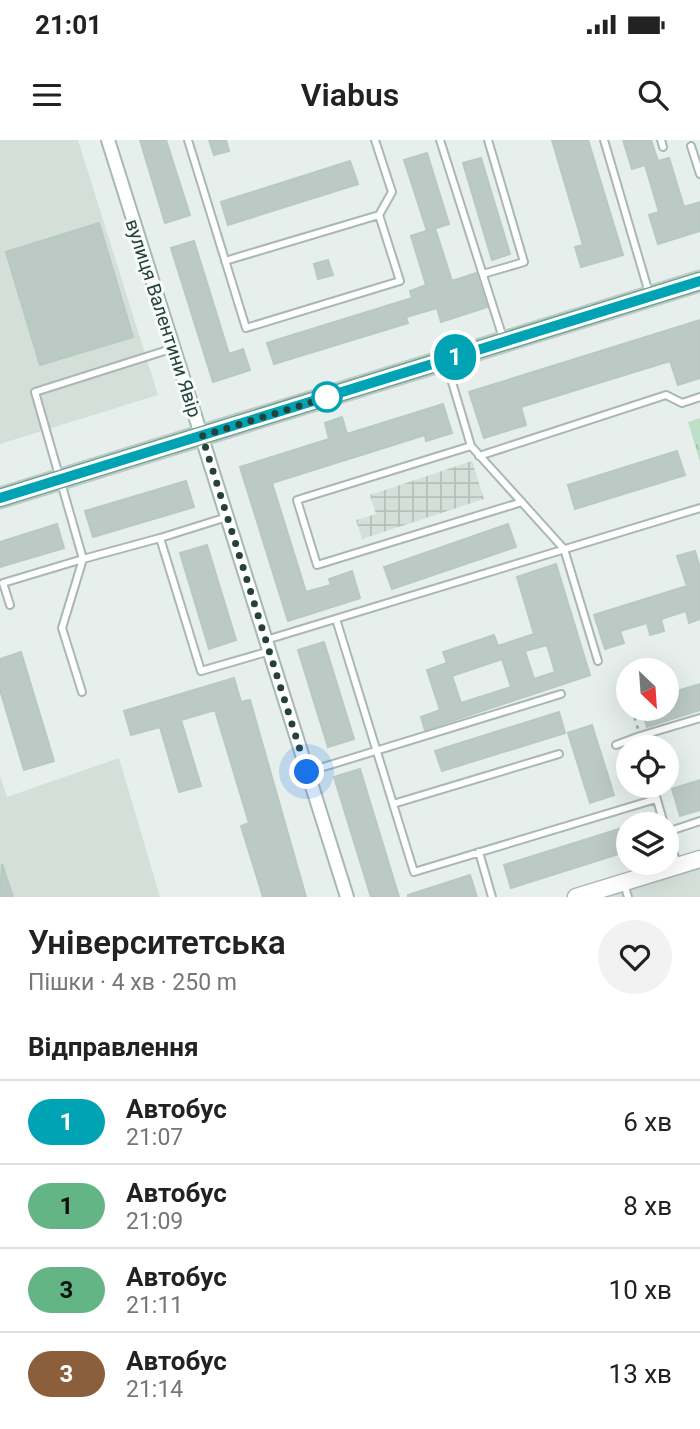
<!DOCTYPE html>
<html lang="uk">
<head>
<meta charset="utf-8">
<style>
	:root { --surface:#fff; --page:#f2f2f2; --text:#222; --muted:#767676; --line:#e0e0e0 }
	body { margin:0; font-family:Roboto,sans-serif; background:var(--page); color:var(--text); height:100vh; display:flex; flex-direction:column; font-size:26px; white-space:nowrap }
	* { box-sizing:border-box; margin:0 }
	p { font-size:23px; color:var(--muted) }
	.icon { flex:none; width:38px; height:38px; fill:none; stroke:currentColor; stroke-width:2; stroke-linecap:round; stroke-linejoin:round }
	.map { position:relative; height:757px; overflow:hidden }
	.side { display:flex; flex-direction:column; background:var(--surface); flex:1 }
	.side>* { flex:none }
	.badge { padding:0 14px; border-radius:23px; font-size:24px; line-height:46px }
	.needle { width:46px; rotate:155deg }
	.buttons { position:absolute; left:616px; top:518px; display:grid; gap:14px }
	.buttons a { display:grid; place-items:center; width:63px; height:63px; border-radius:50%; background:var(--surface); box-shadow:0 7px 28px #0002; font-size:35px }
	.you { position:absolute; width:35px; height:35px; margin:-18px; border:5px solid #fff; border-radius:50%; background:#1a73e8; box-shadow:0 0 0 10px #1a73e833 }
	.map>.badge { position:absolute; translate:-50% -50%; box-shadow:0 0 0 4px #fff }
	h2 { padding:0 28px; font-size:26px; line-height:63px }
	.round { display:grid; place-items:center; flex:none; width:74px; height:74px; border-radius:37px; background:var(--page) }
	.headline { display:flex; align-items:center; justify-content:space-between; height:119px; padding:0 28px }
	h1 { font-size:33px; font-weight:600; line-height:52px }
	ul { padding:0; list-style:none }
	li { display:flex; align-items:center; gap:21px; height:84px; padding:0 28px; border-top:2px solid var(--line) }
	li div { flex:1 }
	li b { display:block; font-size:26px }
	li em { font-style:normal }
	li .badge { min-width:77px; font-weight:700; text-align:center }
	.status { display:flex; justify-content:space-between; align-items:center; height:49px; padding:0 35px; background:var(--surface); direction:ltr }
	.status svg { height:19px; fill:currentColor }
	header { display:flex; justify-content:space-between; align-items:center; height:91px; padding:0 28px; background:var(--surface); font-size:32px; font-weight:600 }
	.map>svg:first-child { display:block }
	.built { fill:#d4dfda }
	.industrial { fill:url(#industrial-grid) }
	.park { fill:url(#park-tufts) }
	.building { fill:#bbcac4; stroke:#b8c9c2; stroke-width:2; fill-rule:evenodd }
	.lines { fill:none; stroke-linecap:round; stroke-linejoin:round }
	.service-casing { stroke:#a8b8b2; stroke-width:10 }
	.minor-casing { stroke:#a8b8b2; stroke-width:16 }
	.tertiary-casing { stroke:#a8b8b2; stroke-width:19 }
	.primary-casing { stroke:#c2cac8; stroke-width:23 }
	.path { stroke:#86b3a5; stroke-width:2.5; stroke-dasharray:3.5 5; stroke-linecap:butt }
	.service { stroke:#fff; stroke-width:6 }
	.minor { stroke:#fff; stroke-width:12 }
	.tertiary { stroke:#fff; stroke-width:16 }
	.primary { stroke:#6aa596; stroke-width:19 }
	.line-casing { stroke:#fff; stroke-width:16 }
	.line { stroke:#00a3b4; stroke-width:10 }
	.walk { stroke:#24423a; stroke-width:7; stroke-dasharray:0 12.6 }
	.stop-dot { fill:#fff; stroke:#00a3b4; stroke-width:3.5 }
	.labels { text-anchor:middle; stroke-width:6; stroke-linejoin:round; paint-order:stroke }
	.street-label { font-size:19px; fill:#24423a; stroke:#f7fbf9 }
</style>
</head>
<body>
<div class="status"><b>21:01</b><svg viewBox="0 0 49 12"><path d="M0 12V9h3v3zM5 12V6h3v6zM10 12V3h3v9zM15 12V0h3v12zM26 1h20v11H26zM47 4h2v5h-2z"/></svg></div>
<header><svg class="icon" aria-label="menu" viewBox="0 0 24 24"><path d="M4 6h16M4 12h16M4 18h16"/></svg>Viabus<svg class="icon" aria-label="search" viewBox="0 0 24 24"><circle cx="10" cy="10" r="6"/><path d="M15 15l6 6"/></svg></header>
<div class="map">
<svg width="700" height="757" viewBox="0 0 700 757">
	<defs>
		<pattern id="industrial-grid" width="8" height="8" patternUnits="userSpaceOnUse" patternTransform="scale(1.75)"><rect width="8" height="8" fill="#d4dfda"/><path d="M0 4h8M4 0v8" fill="none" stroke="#b6c1bc"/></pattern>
		<pattern id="park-tufts" width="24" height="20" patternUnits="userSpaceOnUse" patternTransform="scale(1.75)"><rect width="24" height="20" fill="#bfe0c8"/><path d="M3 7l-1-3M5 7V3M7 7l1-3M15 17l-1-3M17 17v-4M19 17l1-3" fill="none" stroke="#a4c1ad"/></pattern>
	</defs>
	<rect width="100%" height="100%" fill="#e6efeb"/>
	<path class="built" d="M0,0H78L158,255L0,304Z
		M119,618L160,757H0V636L7,657Z
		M700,719V757H576Z"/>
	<path class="industrial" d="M472,321L484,359L362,399L356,380L376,374L370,355Z"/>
	<path class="park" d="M700,278V322L688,282Z"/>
	<path class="building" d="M140,0H166L190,75L165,83Z
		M209,0H226L229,11L214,15Z
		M552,0H588L623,115L581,127L575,107L583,105Z
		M623,0H651L658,21L669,18L684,67L700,62V91L658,104L649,75L659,72L645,25L632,29Z
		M427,13L449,84L427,91L404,20Z
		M481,18L510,114L492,120L463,23Z
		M350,21L358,44L228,85L221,62Z
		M99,83L133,197L40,225L6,112Z
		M435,88L452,141L476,133L487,167L441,182L437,168L406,177L408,183L274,224L267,203L412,158L410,151L426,145L411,96Z
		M194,101L229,214L243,209L250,230L213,242L171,108Z
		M328,120L333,135L318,139L314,124Z
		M700,180V238L678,245L670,221L521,267L526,285L484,298L469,252Z
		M443,264L452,293L426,301L425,295L272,343L306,452L331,445L329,439L352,431L360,458L288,481L240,327L329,299L325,283L342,277L347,294Z
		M677,311L685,335L575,369L568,345Z
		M186,341L194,367L93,397L85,371Z
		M57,384L64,408L0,427V402Z
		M508,384L516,407L392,449L384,427Z
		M207,405L236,500L209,509L180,413Z
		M695,411L700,428V479L689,483L686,471L661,479L664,491L650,495L647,483L620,491L624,503L605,509L594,475L687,446L677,416Z
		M556,424L590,535L425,590L421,577L440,570L427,530L447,523L443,512L494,495L498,506L534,494L517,437ZM547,505L555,532L534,539L525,511ZM502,519L511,547L461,563L452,536Z
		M324,502L354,599L328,607L298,510Z
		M21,512L54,621L24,630L0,550V519Z
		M234,538L241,562L250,560L306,757H263L241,686L249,683L215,570L181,580L201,646L179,652L160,587L131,595L124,571Z
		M700,544V570L647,587L641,569H667V554Z
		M559,572L565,593L442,631L435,611Z
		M592,585L614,655L590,663L568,593Z
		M360,629L399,757H371L334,637Z
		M700,640V670L680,676L672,649Z
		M628,686V711L511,748L504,725Z
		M2,724L13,757H0Z
		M470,735L477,757H408V755Z"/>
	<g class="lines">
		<defs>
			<path id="service" d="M188,0L246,188L400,141L379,75
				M440,0L503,198
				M604,0L649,153
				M661,0L663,7
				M691,6L700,34
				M225,121L379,75L392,52L375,0
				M483,134L524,122L488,0
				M446,222L471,306L564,409L598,521
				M471,306L297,360L317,425L522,362
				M479,316L666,255L682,263L700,257
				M227,377L160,398L201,531L270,511
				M10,465L3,443L83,419L35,252L174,208
				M336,479L414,732L656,659
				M266,500L700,368
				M82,552L62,488L83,419L160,398
				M640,596L700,578
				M616,605L640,596L643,607
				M307,632L561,554
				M653,646L664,684
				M393,664L559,614
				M667,692L700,681
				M667,693L677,724
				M479,712L492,757
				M624,744L628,757"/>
			<path id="minor" d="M108,0L347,757"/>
			<path id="tertiary" d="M576,757L700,719"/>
			<path id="primary" d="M0,358L700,141"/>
		</defs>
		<use href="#service" class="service-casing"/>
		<use href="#minor" class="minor-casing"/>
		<use href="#tertiary" class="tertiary-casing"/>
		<use href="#primary" class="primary-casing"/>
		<path class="path" d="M621,535L628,558
			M632,569L638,589"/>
		<use href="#service" class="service"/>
		<use href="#minor" class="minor"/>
		<use href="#tertiary" class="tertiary"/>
		<use href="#primary" class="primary"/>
	</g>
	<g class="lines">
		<defs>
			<path id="line" d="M0,358L700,141"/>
		</defs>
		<use href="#line" class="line-casing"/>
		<use href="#line" class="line"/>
		<path class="walk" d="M307,632L202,296L331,256L327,257"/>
	</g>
	<circle class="stop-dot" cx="327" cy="257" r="14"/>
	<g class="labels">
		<g class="street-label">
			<text transform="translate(164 178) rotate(72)" y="7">вулиця Валентини Явір</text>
		</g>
	</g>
</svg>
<div class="buttons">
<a><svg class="needle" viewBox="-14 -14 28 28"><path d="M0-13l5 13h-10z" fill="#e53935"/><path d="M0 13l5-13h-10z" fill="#767676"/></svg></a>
<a><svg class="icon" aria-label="locate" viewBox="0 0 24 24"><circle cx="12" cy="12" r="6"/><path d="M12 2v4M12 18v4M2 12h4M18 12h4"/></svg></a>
<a><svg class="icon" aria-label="layers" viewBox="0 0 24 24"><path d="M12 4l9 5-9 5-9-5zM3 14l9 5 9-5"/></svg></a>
</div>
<div class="you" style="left:307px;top:632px"></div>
<b class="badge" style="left:455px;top:217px;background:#00a3b4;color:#fff">1</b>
</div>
<section class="side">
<div class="headline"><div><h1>Університетська</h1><p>Пішки · 4 хв · 250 m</p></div><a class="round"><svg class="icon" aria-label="heart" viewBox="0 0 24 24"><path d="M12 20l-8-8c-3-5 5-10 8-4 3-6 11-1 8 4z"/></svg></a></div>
<h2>Відправлення</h2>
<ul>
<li><span class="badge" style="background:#00a3b4;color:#fff">1</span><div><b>Автобус</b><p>21:07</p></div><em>6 хв</em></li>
<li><span class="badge" style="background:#64b586;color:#111">1</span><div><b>Автобус</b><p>21:09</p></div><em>8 хв</em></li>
<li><span class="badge" style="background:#64b586;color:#111">3</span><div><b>Автобус</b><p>21:11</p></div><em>10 хв</em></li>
<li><span class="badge" style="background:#8b5e3c;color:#fff">3</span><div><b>Автобус</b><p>21:14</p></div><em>13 хв</em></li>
</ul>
</section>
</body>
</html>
